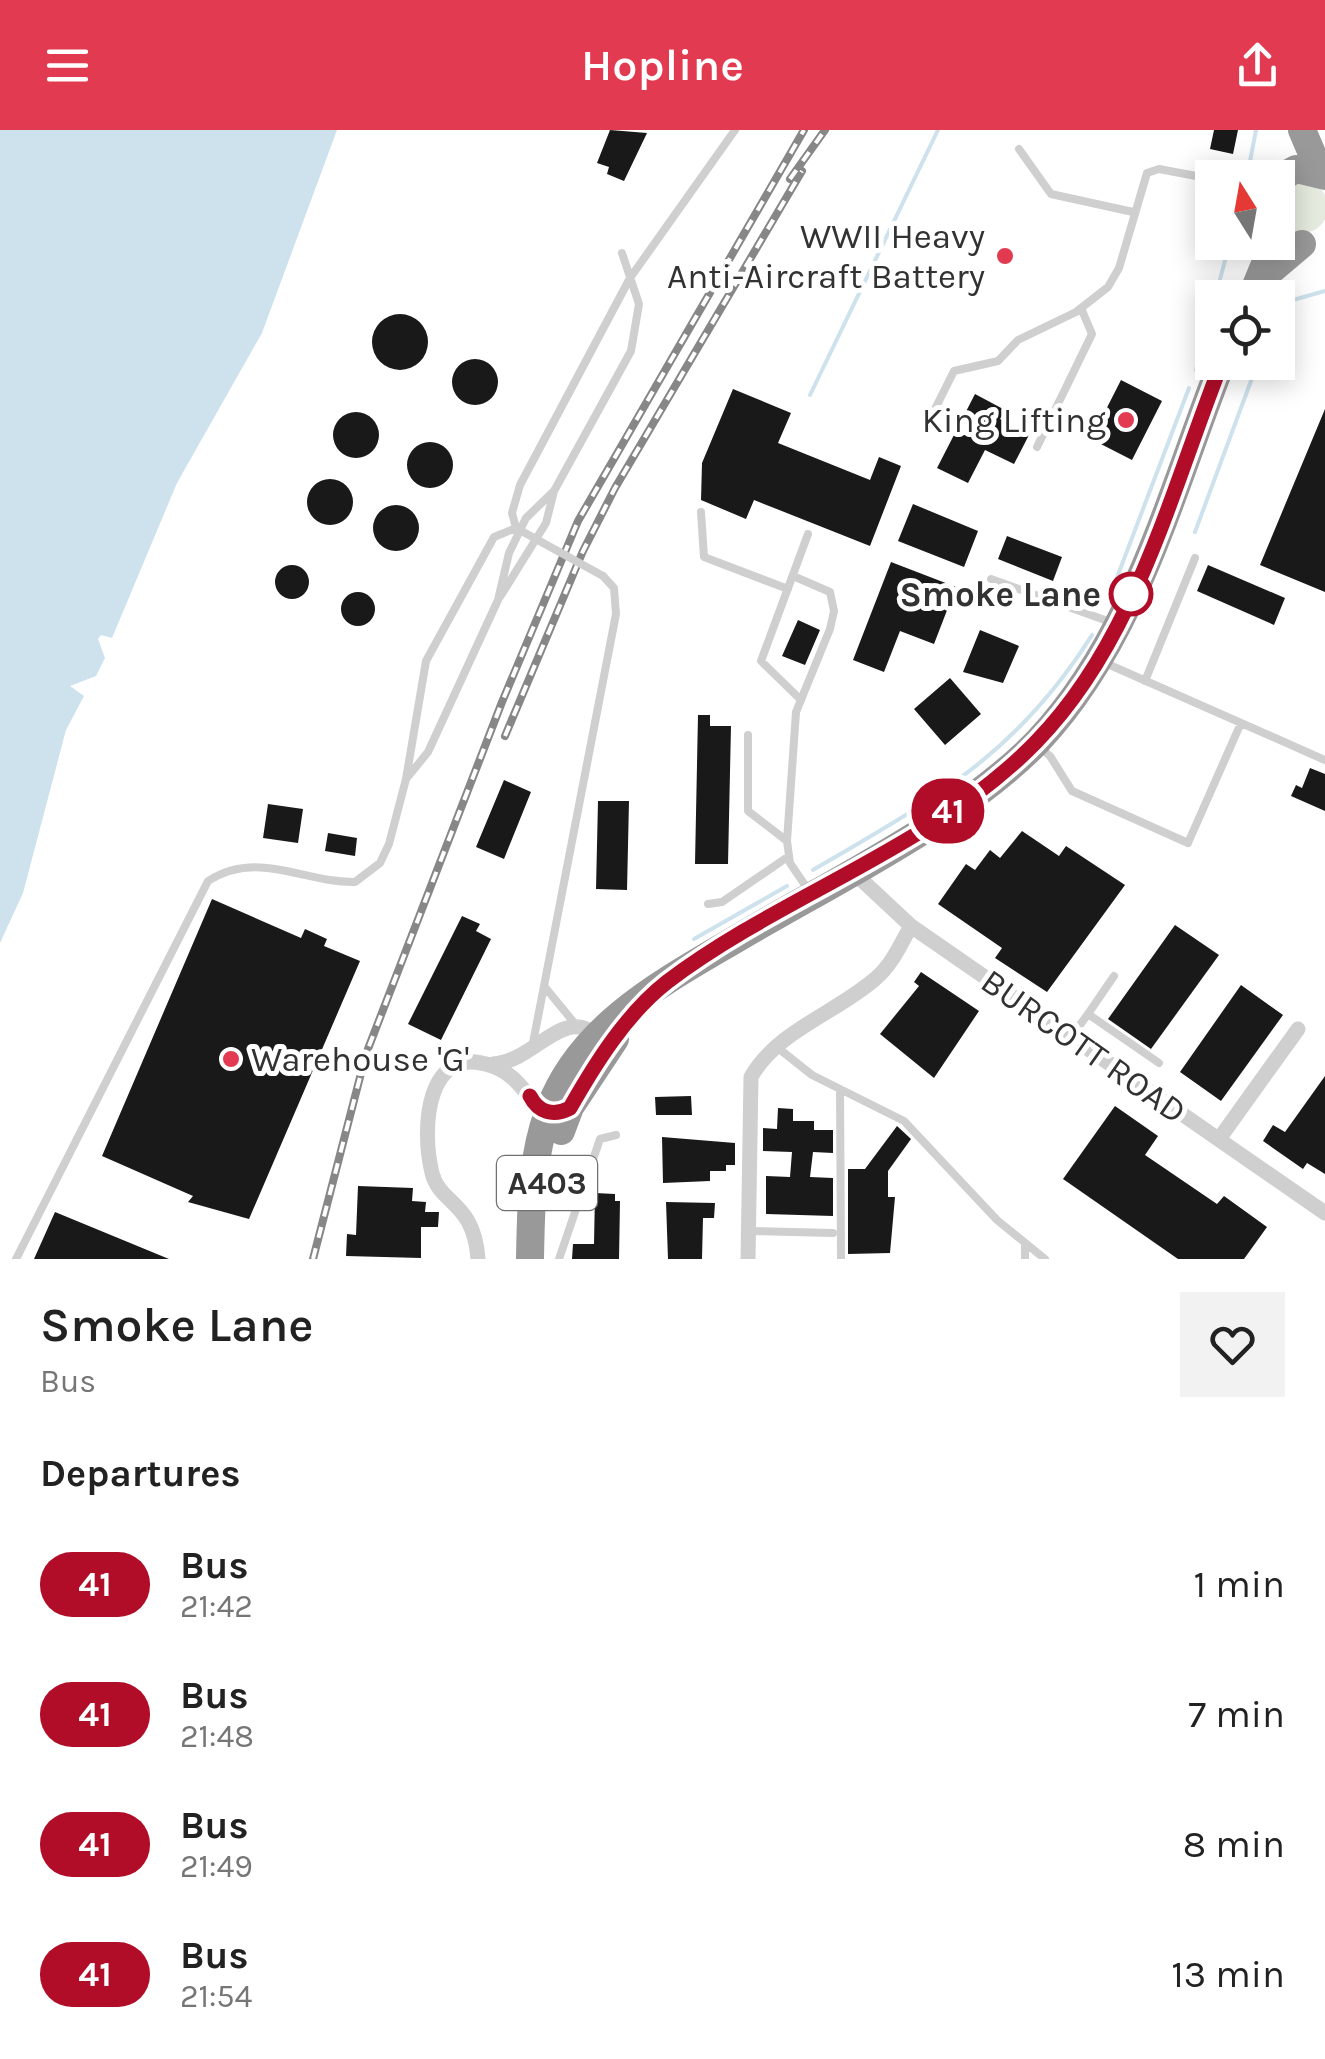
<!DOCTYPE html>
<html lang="en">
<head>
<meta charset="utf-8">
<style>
	:root { --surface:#fff; --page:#f2f2f2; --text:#222; --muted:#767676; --accent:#e23a50 }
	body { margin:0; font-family:Karla,sans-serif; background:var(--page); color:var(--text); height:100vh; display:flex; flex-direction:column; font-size:38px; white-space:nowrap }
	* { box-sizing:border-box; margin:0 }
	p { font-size:32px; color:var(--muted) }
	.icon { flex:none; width:55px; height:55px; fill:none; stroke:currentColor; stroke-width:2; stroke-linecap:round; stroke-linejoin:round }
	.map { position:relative; height:1129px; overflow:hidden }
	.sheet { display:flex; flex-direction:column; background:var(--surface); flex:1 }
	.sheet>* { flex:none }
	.badge { padding:0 20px; border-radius:32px; font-size:35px; line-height:65px }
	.needle { width:65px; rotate:349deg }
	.buttons { position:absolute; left:1195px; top:30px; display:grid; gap:20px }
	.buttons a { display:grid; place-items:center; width:100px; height:100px; border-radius:0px; background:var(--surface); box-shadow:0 5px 25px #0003; font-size:50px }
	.map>.badge { position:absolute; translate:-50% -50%; box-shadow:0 0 0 5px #fff }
	h2 { padding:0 40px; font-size:38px; line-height:90px }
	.round { display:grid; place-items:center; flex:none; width:105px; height:105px; border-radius:0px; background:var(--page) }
	.summary { display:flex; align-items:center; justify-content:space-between; height:170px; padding:0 40px }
	h1 { font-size:48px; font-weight:600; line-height:75px }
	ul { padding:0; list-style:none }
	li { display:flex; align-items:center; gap:30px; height:130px; padding:0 40px }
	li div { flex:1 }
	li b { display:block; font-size:38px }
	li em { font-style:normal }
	li .badge { min-width:110px; font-weight:700; text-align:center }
	header { display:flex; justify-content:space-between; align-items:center; height:130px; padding:0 40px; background:var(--accent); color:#fff; font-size:45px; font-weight:600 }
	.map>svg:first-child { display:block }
	.green { fill:#e5ebde }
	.water { fill:#cee2ed }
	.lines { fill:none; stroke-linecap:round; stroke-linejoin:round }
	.stream { stroke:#cee2ed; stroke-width:4 }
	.building { fill:#191919 }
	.lane { stroke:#cfcfcf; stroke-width:8 }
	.street { stroke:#cfcfcf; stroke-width:15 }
	.highway { stroke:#999; stroke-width:28 }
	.rail-casing { stroke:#878787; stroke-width:8 }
	.rail { stroke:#fff; stroke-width:4; stroke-dasharray:11; stroke-linecap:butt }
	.lane-bridge { stroke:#cfcfcf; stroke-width:8 }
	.line-casing { stroke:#fff; stroke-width:22 }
	.line { stroke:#b10d28; stroke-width:15 }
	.poi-dot { fill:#e23a50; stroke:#fff; stroke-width:4 }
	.stop-dot { fill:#fff; stroke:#b10d28; stroke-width:5 }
	.labels { text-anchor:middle; stroke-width:10; stroke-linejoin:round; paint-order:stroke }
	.shield { fill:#fff; stroke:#707070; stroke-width:2.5 }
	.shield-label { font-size:32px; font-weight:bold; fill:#323232 }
	.poi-label { font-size:35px; fill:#323232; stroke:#fff; text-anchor:end }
	.stop-label { font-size:35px; font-weight:bold; fill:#323232; stroke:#fff; text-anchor:end }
	.street-label { font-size:35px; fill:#323232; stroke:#fff }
</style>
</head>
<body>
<header><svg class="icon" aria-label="menu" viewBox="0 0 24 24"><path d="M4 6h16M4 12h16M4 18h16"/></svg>Hopline<svg class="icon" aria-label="share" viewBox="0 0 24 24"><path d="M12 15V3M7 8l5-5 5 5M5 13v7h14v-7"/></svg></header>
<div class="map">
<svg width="1325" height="1129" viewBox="0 0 1325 1129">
	<rect width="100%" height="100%" fill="#fff"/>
	<path class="green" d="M1276 77a26 26 0 1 1 52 0a26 26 0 1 1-52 0Z"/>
	<path class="water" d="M0,0H337L262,203L177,353L112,508L101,505L98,509L105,528L96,546L70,556L84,566L66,600L23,763L0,813Z"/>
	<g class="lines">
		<path class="stream" d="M1247,47L1256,0
			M1215,168L1230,112
			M1278,181L1293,170L1325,161
			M1196,240L1212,177
			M810,265L938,0
			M1195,402L1258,232
			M1113,458L1189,258
			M813,740C931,671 1017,625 1092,505
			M694,809L787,756"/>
	</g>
	<path class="building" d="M610,0L647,3L624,51L607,44L609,37L597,33Z
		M1214,0H1238L1233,24L1210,19Z
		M372 212a28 28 0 1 1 56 0a28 28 0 1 1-56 0Z
		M452 252a23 23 0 1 1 46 0a23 23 0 1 1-46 0Z
		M1121,250L1162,271L1132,330L1091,309Z
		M733,259L791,283L778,313L870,350L879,327L901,336L870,416L754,370L746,389L701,370L702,333Z
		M975,264L1005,280L1000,289L1030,303L1014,334L985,320L968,353L937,338Z
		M1325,279V462L1260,435Z
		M333 305a23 23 0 1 1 46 0a23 23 0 1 1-46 0Z
		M407 335a23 23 0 1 1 46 0a23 23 0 1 1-46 0Z
		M307 372a23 23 0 1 1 46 0a23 23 0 1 1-46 0Z
		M913,374L978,401L964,437L898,411Z
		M373 398a23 23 0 1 1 46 0a23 23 0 1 1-46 0Z
		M1007,406L1062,427L1053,451L998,429Z
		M891,432L956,457L934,514L900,501L884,542L853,530Z
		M1208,435L1285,468L1274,495L1197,461Z
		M275 452a17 17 0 1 1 34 0a17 17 0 1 1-34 0Z
		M341 479a17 17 0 1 1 34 0a17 17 0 1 1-34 0Z
		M798,490L820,500L805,535L782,526Z
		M980,500L1019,516L1003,553L963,542Z
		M950,548L981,584L945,615L914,579Z
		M698,585H710V596H731L728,734H695Z
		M1310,638L1325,644V681L1291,666L1296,655L1302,658Z
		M504,650L531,662L504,729L476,717Z
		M598,671H629L627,760L596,759Z
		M268,674L303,679L298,713L263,708Z
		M1022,701L1059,726L1066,716L1125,755L1047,862L995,828L1002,818L938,774L966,734L975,740L990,720L1000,728Z
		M328,703L357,708L355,726L325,721Z
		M212,769L301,808L305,799L327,809L324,816L360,831L249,1089L188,1072L193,1066L102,1026Z
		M462,786L480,794L476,801L491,809L441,910L408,894Z
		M1175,795L1219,825L1151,919L1108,889Z
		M921,842L979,881L934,948L880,904L919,856L914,852Z
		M1241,855L1283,885L1221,971L1180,942Z
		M1325,946V1044L1307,1033L1303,1039L1263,1011L1273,995L1285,1002Z
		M691,966L692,985H656L655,967Z
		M1115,976L1158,1006L1145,1025L1217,1074L1224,1066L1267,1097L1244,1129H1178L1063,1049Z
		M778,978L793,979V991H814V1000H833V1023L813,1022L810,1047L833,1048V1086L766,1084V1046L790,1047L792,1022L763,1021V998L777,999Z
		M897,996L911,1009L888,1041V1067H895L890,1123L848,1124V1039H865Z
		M662,1007L735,1013V1035H726V1041H710V1051L663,1053Z
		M358,1056L413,1058L412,1071L426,1072L425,1082H439L438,1097H421V1128L346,1126L347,1104L356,1105Z
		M595,1063L615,1064V1071H620L619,1129H572L573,1114H594Z
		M666,1072L715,1073L714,1088H703L702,1129H668Z
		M55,1082L169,1129H34Z"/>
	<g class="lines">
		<path class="lane" d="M1019,19L1051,64L1133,82
			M933,283L954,241L998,231L1018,210L1076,182L1108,157L1119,138L1147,43L1159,39L1212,49
			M1037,317L1092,204L1081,178
			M701,382L704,427L788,459
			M793,446L830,462L834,481L830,499L796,582L787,711L790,733L809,761
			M991,449L1113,493
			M500,467L546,393L554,361
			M1103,532L1325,630
			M1145,551L1195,428
			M801,570L761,531L808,404
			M748,605V681L787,711
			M1038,616L1050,626L1072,661L1188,713L1241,593
			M406,649L428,622L498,470L509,423L526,388L554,361L631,221L639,174L622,123
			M708,774L722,772L789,726
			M544,856L576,895
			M1088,884L1114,846
			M1071,907L1088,884L1159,933
			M532,918L616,484L614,458L603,446
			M778,918L812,945L904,991L997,1090L1045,1129
			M840,959L841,1129
			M749,1101L833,1103
			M1025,1114V1129
			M16,1129L208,751C258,719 303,753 355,752L380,733L389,714L406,649L426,531L494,407L516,398L512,383L520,355L630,148L735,0
			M559,1129L600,1009L616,1005"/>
		<path class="street" d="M851,740L911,796L1325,1083
			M493,934C537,931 563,873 600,908
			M1219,1009L1298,899
			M478,1129C474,1071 440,1075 432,1043C421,999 426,912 492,936C525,948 526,974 551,983
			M748,1129L751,947C777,901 836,883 875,849C892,835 900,815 911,796"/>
		<path class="highway" d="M1302,0L1320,42
			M1278,49L1296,39L1325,46
			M1263,147L1302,114
			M1251,168L1274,112
			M561,1001L570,977L615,909
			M530,1129C531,1078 531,1028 549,980C582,891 671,848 748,802C839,749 966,686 1038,611C1135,508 1171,361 1222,232"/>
		<defs>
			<path id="rail" d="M790,49L825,0
				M505,606L583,421L615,358L802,41
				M313,1129L366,924L502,572L578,391L804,0"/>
		</defs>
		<use href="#rail" class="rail-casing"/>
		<use href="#rail" class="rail"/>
		<path class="lane-bridge" d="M516,398L603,446"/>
	</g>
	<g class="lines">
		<defs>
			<path id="line" d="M530,966C538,982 553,987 570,978C595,934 626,884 667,852C783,764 933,718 1036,612C1135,511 1171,361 1222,232"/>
		</defs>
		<use href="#line" class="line-casing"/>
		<use href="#line" class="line"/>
	</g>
	<g class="poi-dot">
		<circle cx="1005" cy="126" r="10"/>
		<circle cx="1126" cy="290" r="10"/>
		<circle cx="231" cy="929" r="10"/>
	</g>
	<circle class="stop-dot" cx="1131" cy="464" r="20"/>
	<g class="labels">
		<rect class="shield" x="497" y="1026" width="100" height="54" rx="8"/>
		<g class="shield-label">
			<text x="547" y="1064">A403</text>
		</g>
		<g class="poi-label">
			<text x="985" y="118">WWII Heavy<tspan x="985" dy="40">Anti-Aircraft Battery</tspan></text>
			<text x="1106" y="302">King Lifting</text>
			<text x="251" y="941" text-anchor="start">Warehouse 'G'</text>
		</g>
		<g class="stop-label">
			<text x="1101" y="476">Smoke Lane</text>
		</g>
		<g class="street-label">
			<text transform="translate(1084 916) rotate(35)" y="12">BURCOTT ROAD</text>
		</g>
	</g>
</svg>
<div class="buttons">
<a><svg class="needle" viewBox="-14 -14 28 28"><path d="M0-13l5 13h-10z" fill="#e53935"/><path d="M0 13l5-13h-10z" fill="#767676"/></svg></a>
<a><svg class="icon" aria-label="locate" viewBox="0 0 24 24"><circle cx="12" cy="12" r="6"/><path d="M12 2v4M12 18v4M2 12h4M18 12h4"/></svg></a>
</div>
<b class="badge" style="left:948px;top:681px;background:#b10d28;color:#fff">41</b>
</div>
<section class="sheet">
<div class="summary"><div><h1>Smoke Lane</h1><p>Bus</p></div><a class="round"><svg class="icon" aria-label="heart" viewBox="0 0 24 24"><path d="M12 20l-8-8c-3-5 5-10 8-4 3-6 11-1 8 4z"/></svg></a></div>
<h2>Departures</h2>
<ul>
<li><span class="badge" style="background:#b10d28;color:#fff">41</span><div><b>Bus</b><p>21:42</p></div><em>1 min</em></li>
<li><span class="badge" style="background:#b10d28;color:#fff">41</span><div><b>Bus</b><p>21:48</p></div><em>7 min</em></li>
<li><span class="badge" style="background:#b10d28;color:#fff">41</span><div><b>Bus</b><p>21:49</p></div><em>8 min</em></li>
<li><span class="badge" style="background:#b10d28;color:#fff">41</span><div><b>Bus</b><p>21:54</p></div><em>13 min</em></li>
</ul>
</section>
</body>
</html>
